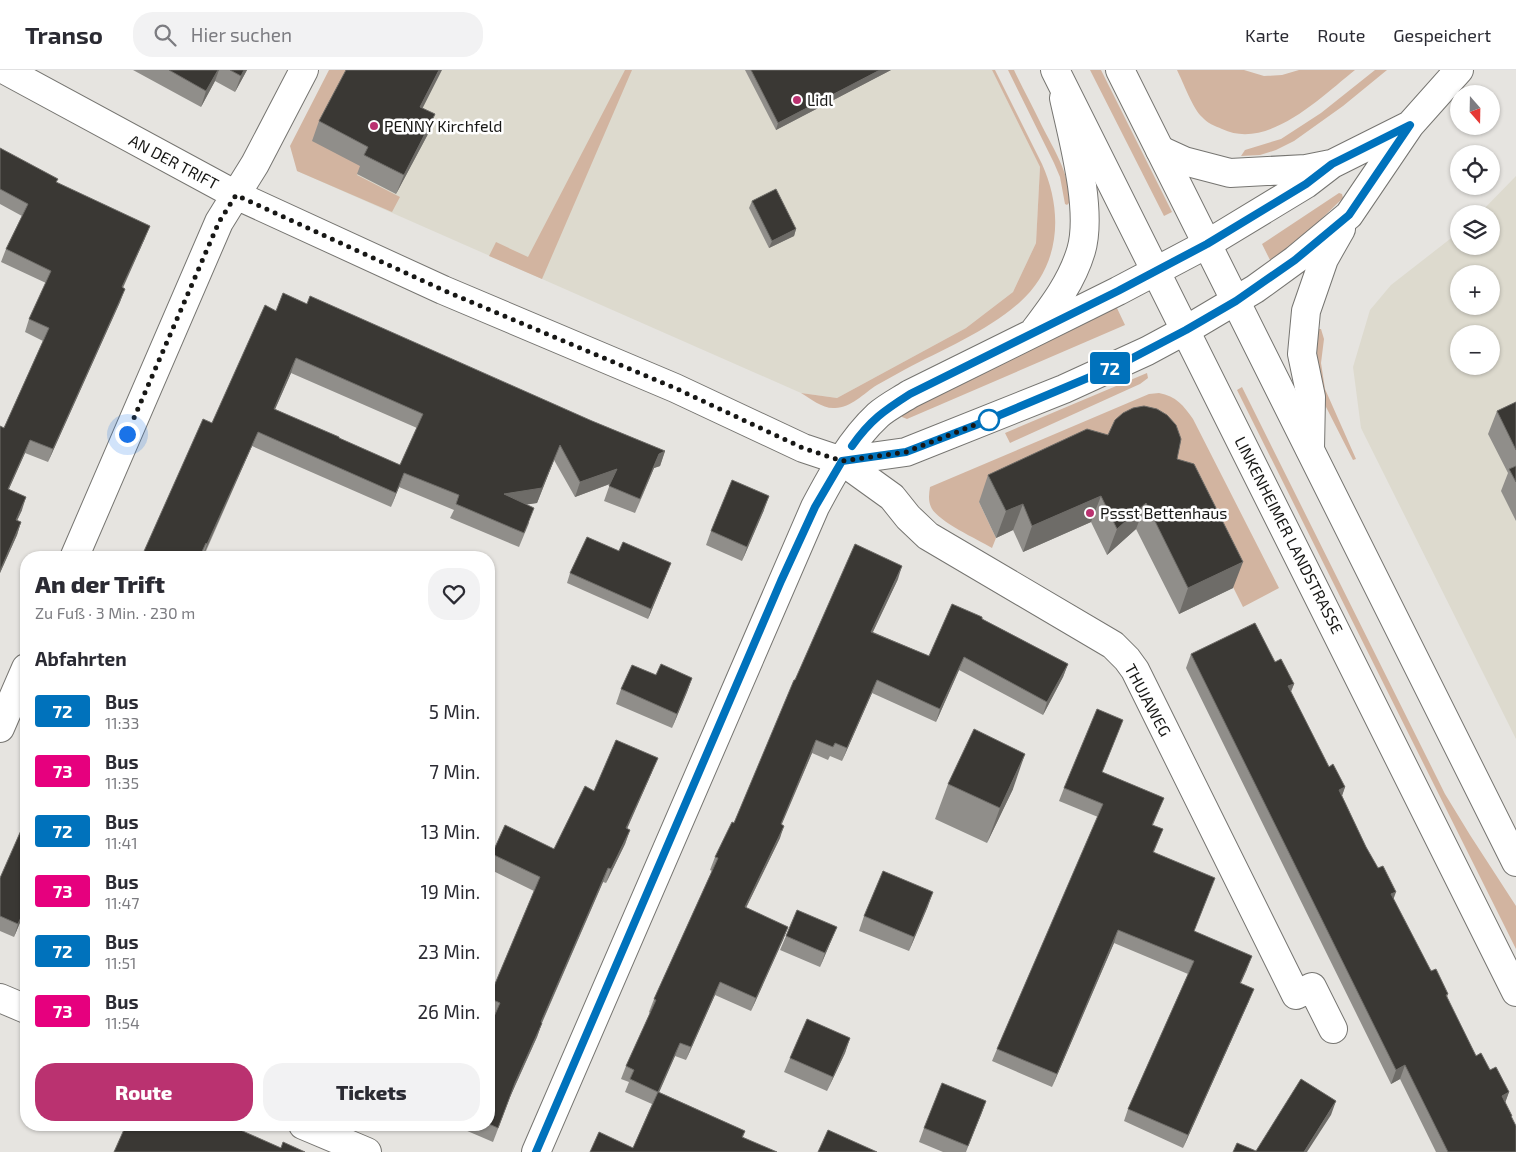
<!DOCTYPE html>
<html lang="de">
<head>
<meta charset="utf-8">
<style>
	:root { --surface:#fff; --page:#f2f2f3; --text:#2b2b33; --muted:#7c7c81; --line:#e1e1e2; --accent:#ba3270 }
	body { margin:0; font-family:"Exo 2",sans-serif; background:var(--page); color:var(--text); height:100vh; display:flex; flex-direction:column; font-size:19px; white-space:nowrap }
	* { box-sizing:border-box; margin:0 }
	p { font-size:16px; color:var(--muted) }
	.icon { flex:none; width:28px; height:28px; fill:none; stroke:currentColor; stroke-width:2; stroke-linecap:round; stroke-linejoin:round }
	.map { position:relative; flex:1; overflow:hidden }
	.sheet { position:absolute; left:20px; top:481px; width:475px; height:580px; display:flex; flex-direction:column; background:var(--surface); border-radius:20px; box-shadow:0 1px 4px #0004 }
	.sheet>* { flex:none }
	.badge { padding:0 10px; border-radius:4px; font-size:18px; line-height:32px }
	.needle { width:32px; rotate:160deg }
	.tools { position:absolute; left:1450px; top:15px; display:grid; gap:10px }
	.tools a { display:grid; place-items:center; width:50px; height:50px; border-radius:50%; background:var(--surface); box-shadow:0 1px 4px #0004; font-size:25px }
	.you { position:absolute; width:25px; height:25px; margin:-12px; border:4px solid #fff; border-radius:50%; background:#1a73e8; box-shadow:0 0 0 8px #1a73e833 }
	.map>.badge { position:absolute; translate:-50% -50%; box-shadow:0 0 0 2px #fff }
	h2 { padding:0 15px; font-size:19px; line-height:45px }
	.round { display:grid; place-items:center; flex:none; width:52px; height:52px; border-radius:20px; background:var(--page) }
	.head { display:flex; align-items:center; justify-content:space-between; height:85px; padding:0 15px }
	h1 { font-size:24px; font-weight:800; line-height:38px }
	.action { display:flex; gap:10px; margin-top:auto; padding:10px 15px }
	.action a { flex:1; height:58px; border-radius:20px; background:var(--accent); color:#fff; font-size:20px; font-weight:800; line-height:58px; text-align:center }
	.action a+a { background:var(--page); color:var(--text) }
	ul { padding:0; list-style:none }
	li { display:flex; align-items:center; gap:15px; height:60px; padding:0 15px }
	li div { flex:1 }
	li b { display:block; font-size:19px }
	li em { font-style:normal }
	li .badge { min-width:55px; font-weight:700; text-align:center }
	header { display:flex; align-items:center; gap:30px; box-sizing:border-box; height:70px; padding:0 25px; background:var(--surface); border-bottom:1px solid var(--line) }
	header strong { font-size:24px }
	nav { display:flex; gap:28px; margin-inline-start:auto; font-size:18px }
	.search { width:350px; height:45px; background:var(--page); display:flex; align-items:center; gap:12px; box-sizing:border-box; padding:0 18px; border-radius:20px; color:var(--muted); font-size:19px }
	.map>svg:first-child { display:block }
	.built { fill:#dddace; fill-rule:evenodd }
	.green { fill:#d2b4a0 }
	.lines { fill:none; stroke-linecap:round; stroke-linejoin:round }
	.minor-casing { stroke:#767571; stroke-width:30 }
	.major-casing { stroke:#767571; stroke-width:30 }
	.minor { stroke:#fff; stroke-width:28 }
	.major { stroke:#fff; stroke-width:28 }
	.wall { fill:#908e8a; fill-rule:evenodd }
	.shaded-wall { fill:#6e6c68 }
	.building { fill:#3a3834; stroke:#6e6c68; fill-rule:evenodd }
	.line-casing { stroke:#fff; stroke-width:11 }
	.line { stroke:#0072bc; stroke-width:8 }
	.walk { stroke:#171715; stroke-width:5; stroke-dasharray:0 9 }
	.poi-dot { fill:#ba3270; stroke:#fff; stroke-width:2 }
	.stop-dot { fill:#fff; stroke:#0072bc; stroke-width:2.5 }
	.labels { text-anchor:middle; stroke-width:5; stroke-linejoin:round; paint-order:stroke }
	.poi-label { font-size:16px; fill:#171715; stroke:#fff; text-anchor:start }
	.street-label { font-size:16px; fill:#171715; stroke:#fff }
</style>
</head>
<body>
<header>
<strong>Transo</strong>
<div class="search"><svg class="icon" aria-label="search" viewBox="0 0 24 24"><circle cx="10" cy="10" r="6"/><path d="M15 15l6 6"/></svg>Hier suchen</div>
<nav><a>Karte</a><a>Route</a><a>Gespeichert</a></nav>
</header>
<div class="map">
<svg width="1516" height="1082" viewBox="0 0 1516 1082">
	<rect width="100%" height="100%" fill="#e6e4e0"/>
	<path class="built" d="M331,0H992L1040,97L1036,173L1013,222L966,258L837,328L801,323L297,101Z
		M1516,106V669L1361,358L1353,297L1370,240L1391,215L1459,162V176H1491V144H1479ZM1459,204H1491V236H1459ZM1459,264H1491V296H1459Z"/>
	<path class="green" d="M329,0H349L361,96L357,105L400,127L392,142L297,101L290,76Z
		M625,0H632L542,209L489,186L496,172L528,187Z
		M992,0H995L1042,94C1064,143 1060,197 1019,233C986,262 942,280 904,300C895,305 886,310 877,315C864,323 851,338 835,338C823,339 811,329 801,323L837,328L966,258L1013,222L1036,173L1040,97Z
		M1008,0H1014C1023,19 1033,37 1042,56C1054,80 1071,105 1069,133L1067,135L1065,134L1060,107L1054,93Z
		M1090,0H1101L1172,142L1164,146Z
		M1177,0H1244L1264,6L1282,5L1299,0H1355C1321,27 1268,81 1222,59C1215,56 1207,53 1202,47C1193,39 1183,12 1177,0Z
		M1375,0H1387L1343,36L1294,71L1276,80L1260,85L1241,86L1245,80L1281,69L1321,43Z
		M1339,123L1342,124L1343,128L1316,154L1271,192L1262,174Z
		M1116,236L1125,255L907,349L902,347L901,344L903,342Z
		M1318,259H1321L1324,269L1321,293L1325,319L1356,389L1353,390L1325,335L1320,318L1313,278Z
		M1147,303L1148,308L1140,314L1010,373L1005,363Z
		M1242,317L1445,724L1470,765L1516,836V879L1237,320Z
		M1159,323C1176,326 1184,336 1193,349L1279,518L1243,537L1185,421L979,432L996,468L992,478C977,469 937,451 931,437C928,430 929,424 930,417L1149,324Z"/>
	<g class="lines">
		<defs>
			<path id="minor" d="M5,0L236,125L443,220L675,318L803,378L842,391L892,427L908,447L928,466L1113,575L1127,589L1135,600L1296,925L1312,917L1333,959
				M1160,80L1184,91L1230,103L1306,99L1331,94
				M1035,260C1054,235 1072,211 1081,181C1093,141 1073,69 1064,28
				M1310,379L1311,327L1302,284L1306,241L1324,189L1341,159
				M842,391L906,382L1064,319L1147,281L1186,260L1255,219L1295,190L1349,145L1410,55L1459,0
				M74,488L219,152L255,94L304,0
				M0,658L26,598
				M0,928L26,939
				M303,1055L367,1082
				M536,1082L815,437C832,405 851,370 878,345C887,337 899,331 910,324L1118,221L1207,174L1306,114L1332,94L1410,55"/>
			<path id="major" d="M1055,0L1516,922
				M1120,0L1516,792"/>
		</defs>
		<use href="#minor" class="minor-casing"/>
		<use href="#major" class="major-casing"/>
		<use href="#minor" class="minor"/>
		<use href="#major" class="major"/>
	</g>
	<path class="wall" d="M133,0H247L235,22L215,11L201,37Z
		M745,0H891L776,60Z
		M422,38L428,64L396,124L357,104L360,96L312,71L319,51Z
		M0,78L145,168L123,218L120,232L48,392L25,383L9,419L22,440L17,451L21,452L17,465L0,503V356L4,358L43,271L25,262L29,249L46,213L1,192L6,179L22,146L0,134Z
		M752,131L796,159L794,166L769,178L749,138Z
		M307,234L665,381L660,396L654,398L635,443L604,431L610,414L575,427L554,390L537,433L526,434L529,453L519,477L450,448L454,440L399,417L391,437L252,376L203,488H141L212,353L276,241ZM291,303L417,358L400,395L339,369L275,339Z
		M1516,332V451L1501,421L1508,403L1488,364L1497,341Z
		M1177,389L1233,518L1179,544L1136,459L1107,485L1091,452L1023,482L1013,460L996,468L979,432L988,405Z
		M764,440L742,491L706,475L711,461Z
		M570,503H667L648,549L567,513Z
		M898,509L873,562L929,586L982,549L1068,594L1063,607L1043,645L959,600L936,652L872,623L842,691L830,686L828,690L812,683L782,754L780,768L746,838L788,857L783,870L751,941L715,925L686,990L675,986L659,1022L745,1061L743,1067L633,1078L652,1034L625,1022L629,1012L621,1009L626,996L650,943L649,942L654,929L712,801L710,800L715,787L734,753L795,610Z
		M1191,584L1275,592L1294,614L1291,622L1329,697L1345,717L1342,726L1366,777L1431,901L1448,924L1447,928L1476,986L1509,1022L1505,1032L1512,1048L1516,1082H1436L1400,1009L1391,1014L1186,598Z
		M692,608L687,622L672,658L616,634L621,619Z
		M1123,650L1102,702L1164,728L1153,755L1163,759L1154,782L1194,861L1247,899L1241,913L1249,931L1183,1078L1124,1051L1128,1039L1188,904L1114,873L1052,1017L992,991L997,979L1098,747L1059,731L1064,718Z
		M652,702L627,759L630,760L625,774L606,813L603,812L542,953L537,967L510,1027L493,1072L458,1057L459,1055H489V958L494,947L489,945V928L534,821L489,799V792L492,784L554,779L594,721Z
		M948,714L1013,719L987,773L935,749Z
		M0,808L26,838L14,867L0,861Z
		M928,836L909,881L859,861L864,846Z
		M837,857L831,871L820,897L780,880L786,866Z
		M850,968L845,983L827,1021L784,1002L790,988Z
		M986,1031L966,1082H943L919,1072L924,1058Z"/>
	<path class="shaded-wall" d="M218,0H219L215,11L201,37L206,21Z
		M244,0H247L235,22L241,6Z
		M439,0H442L413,57L420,37Z
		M880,0H891L776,60L778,53Z
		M435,44L428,64L396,124L404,105Z
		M150,156L145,168L117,230L122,217Z
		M796,159L794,166L769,178L772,171Z
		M125,219L120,232L48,392L53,379Z
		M296,288L291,303L269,353L274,339Z
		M258,362L252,376L202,488L207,474Z
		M30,370L25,383L3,432L8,419Z
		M560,375L537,433L499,439L504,424Z
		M665,381L660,396L654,398L635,443L659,384Z
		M617,399L612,413L575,427L580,412Z
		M404,403L399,417L391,437L396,423Z
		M769,426L764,440L742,491L747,477Z
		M1101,426L1091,452L1023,482L1032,456Z
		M26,427L22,440L11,463L16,450Z
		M1146,433L1136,459L1107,485L1117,459Z
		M1023,434L1013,460L996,468L1006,441Z
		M21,452L17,465L0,503V501Z
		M1243,492L1233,518L1179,544L1188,518Z
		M671,493L667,503L648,549L651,539Z
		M902,496L898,509L867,574L871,562Z
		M964,587L959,600L936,652L940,639Z
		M1068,594L1063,607L1043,645L1047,632Z
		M692,608L687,622L672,658L677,644Z
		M877,610L872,623L842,691L847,678Z
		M1294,614L1288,628V616Z
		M816,670L812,683L776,767L781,754Z
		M1025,684L1013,719L987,773L1000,738Z
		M658,688L652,702L621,772L626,758Z
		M1345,717L1340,731L1339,720Z
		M784,756L780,768L740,850L745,837Z
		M630,760L625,774L606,813L611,799Z
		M608,798L603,812L536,966L541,952Z
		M933,822L928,836L909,881L914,867Z
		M1396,822L1391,836V824Z
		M26,836V838L14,867L18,854Z
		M788,857L783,870L751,941L756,928Z
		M837,857L831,871L820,897L825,883Z
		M1118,860L1114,873L1052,1017L1057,1004Z
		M1252,886L1247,899L1235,925L1240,913Z
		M720,912L715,925L686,990L691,977Z
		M1254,919L1249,931L1183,1078L1188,1065Z
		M542,953L537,967L510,1027L493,1072L515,1013Z
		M850,968L845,983L827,1021L833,1007Z
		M680,973L675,986L654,1034L658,1022Z
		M1405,995L1400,1009L1391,1014L1396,1000Z
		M1509,1022L1504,1036L1502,1026Z
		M986,1031L981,1045L965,1082Z
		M1336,1031L1331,1045L1307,1082H1304Z"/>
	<path class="building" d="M169,0H218L206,21Z
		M230,0H244L241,6Z
		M346,0H439L420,37L435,44L404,105L364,85L368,77L319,51Z
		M751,0H880L778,53Z
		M0,78L58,109L56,112L150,156L122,217L125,219L53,379L30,370L8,419L26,427L16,450L21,452L0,501V356L4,358L49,258L29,249L51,201L6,179L28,134L0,119Z
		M776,119L796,159L772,171L752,131Z
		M283,223L307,234L310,226L592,351L665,381L659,384L640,429L609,416L617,399L580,412L560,375L542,418L504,424L534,438L524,463L456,434L459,425L404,403L396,423L258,362L207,474L206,473L199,488H141L203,349L212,353L265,235L276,241ZM296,288L423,344L400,395L339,368V367L274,339Z
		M1516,332V380L1497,341Z
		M1144,336L1157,339L1167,345L1176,355L1181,369L1177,389L1194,394L1243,492L1188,518L1146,433L1117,459L1101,426L1032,456L1023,434L1006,441L988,405L1087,359L1108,365L1115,350L1123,343L1133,338Z
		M1516,396V412L1509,399Z
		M732,410L769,426L747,477L711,461Z
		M587,467L619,481L623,472L671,493L651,539L570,503Z
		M855,474L902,496L871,562L929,586L952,534L982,547V549L1068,594L1047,632L964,587L940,639L877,610L847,678L835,673L833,677L816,670L781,754L784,756L745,837L788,857L756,928L720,912L691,977L680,973L658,1022L745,1061L742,1067L777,1082H590L599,1062L633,1078L658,1022L630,1009L634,1000L626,996L656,930L654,929L718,788L715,787L732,752L734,753L794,610H795Z
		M1255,553L1275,592L1281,589L1294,614L1288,616L1329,697L1333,694L1345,717L1339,720L1366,777L1378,798L1383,796L1396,822L1391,824L1431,901L1436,899L1448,924L1446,925L1476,986L1481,983L1490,1000L1496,997L1509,1022L1502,1026L1512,1046H1511L1516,1056V1082H1448L1405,995L1396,1000L1191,584Z
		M661,594L692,608L677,644L621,619L632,595L656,605Z
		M1097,639L1123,650L1102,702L1164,728L1152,755L1163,759L1153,782L1215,808L1194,861L1252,886L1240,913L1254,919L1188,1065L1128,1039L1194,891L1118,860L1057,1004L997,979L1103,734L1064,718Z
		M974,659L1025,684L1000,738L948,714Z
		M616,670L658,688L626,758L630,760L611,799L608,798L541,952L542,953L515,1013L498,1058L489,1054V958L500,933L489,928L540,807L492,784L505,755L554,779L585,716L594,721Z
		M26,749V836L18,854L0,846V808Z
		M883,801L933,822L914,867L864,846Z
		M797,840L837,857L825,883L786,866Z
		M807,949L850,968L833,1007L790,988Z
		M1301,1009L1336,1031L1304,1082H1233L1237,1073L1256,1081Z
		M942,1013L986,1031L968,1076L924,1058Z
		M126,1055H229L281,1078L283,1072L305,1082H114Z
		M828,1060L877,1082H818Z"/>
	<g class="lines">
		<defs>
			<path id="line" d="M536,1082L781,511L815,437L842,391L906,382L976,355L1121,294L1186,260L1236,231L1295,190L1349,145L1410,55L1332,94L1306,114L1207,174L1118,221L910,324C885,340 870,350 852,376"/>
		</defs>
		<use href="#line" class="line-casing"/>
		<use href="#line" class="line"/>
		<path class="walk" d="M127,364L219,152L236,125L443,220L675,318L803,378L842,391L906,382L990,349L989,350"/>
	</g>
	<g class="poi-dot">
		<circle cx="797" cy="30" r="5"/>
		<circle cx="374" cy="56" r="5"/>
		<circle cx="1090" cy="443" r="5"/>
	</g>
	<circle class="stop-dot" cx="989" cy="350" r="10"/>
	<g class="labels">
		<g class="poi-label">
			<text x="807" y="36">Lidl</text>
			<text x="384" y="62">PENNY Kirchfeld</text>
			<text x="1100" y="449">Pssst Bettenhaus</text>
		</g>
		<g class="street-label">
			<text transform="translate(174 92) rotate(28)" y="6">AN DER TRIFT</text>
			<text transform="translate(1289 465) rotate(63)" y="6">LINKENHEIMER LANDSTRASSE</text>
			<text transform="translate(1148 630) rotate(62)" y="6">THUJAWEG</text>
		</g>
	</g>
</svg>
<div class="tools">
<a><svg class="needle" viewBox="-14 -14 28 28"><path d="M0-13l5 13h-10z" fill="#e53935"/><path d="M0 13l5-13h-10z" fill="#7c7c81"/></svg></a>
<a><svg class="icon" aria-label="locate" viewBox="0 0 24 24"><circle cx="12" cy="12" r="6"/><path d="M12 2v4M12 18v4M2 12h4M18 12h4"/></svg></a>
<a><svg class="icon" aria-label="layers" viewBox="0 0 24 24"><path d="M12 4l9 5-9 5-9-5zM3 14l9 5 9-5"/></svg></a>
<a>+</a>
<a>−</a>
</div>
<div class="you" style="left:127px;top:364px"></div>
<b class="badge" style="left:1110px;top:298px;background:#0072bc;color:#fff">72</b>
<section class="sheet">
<div class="head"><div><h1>An der Trift</h1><p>Zu Fuß · 3 Min. · 230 m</p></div><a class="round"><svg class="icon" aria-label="heart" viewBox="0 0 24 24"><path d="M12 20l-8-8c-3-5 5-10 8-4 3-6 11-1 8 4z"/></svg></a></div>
<h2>Abfahrten</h2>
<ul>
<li><span class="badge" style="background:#0072bc;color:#fff">72</span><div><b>Bus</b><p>11:33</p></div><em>5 Min.</em></li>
<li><span class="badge" style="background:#e6007e;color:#fff">73</span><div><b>Bus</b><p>11:35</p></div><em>7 Min.</em></li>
<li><span class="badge" style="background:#0072bc;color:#fff">72</span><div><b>Bus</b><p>11:41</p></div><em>13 Min.</em></li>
<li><span class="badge" style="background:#e6007e;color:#fff">73</span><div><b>Bus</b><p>11:47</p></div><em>19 Min.</em></li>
<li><span class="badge" style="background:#0072bc;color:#fff">72</span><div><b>Bus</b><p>11:51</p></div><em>23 Min.</em></li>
<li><span class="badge" style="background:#e6007e;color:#fff">73</span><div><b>Bus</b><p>11:54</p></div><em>26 Min.</em></li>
</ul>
<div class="action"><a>Route</a><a>Tickets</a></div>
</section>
</div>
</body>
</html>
